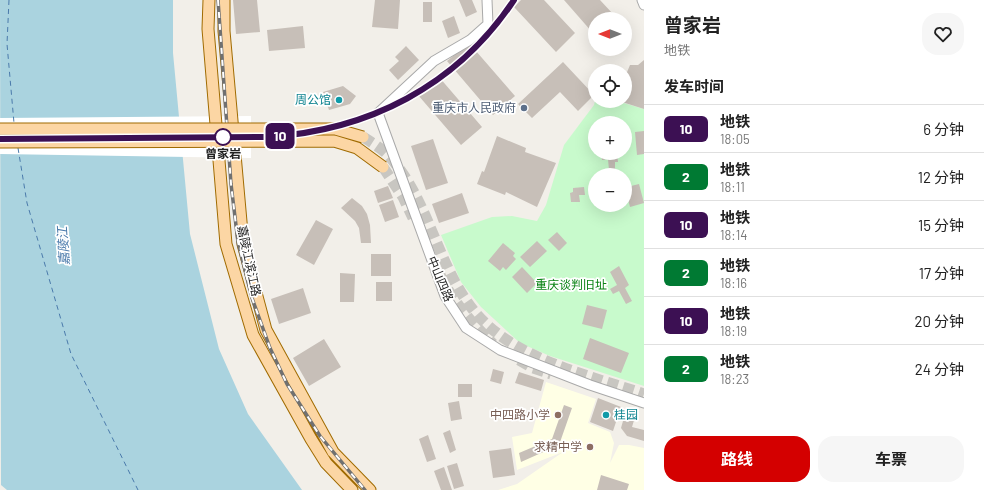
<!DOCTYPE html>
<html lang="zh">
<head>
<meta charset="utf-8">
<style>
	:root { --surface:#fff; --page:#f6f6f6; --text:#222; --muted:#767676; --line:#e0e0e0; --accent:#d40000 }
	body { margin:0; font-family:Barlow,"Noto Sans SC",sans-serif; background:var(--page); color:var(--text); height:100vh; display:flex; flex-direction:column; font-size:15px; white-space:nowrap }
	* { box-sizing:border-box; margin:0 }
	p { font-size:13px; color:var(--muted) }
	.icon { flex:none; width:22px; height:22px; fill:none; stroke:currentColor; stroke-width:2; stroke-linecap:round; stroke-linejoin:round }
	.map { position:relative; flex:1; overflow:hidden }
	.details { display:flex; flex-direction:column; background:var(--surface); width:340px }
	.details>* { flex:none }
	.badge { padding:0 8px; border-radius:6px; font-size:14px; line-height:26px }
	.needle { width:26px; rotate:270deg }
	.controls { position:absolute; left:588px; top:12px; display:grid; gap:8px }
	.controls a { display:grid; place-items:center; width:44px; height:44px; border-radius:50%; background:var(--surface); box-shadow:0 4px 16px #0002; font-size:20px }
	.map>.badge { position:absolute; translate:-50% -50%; box-shadow:0 0 0 2px #fff }
	h2 { padding:0 20px; font-size:15px; line-height:36px }
	.round { display:grid; place-items:center; flex:none; width:42px; height:42px; border-radius:16px; background:var(--page) }
	.headline { display:flex; align-items:center; justify-content:space-between; height:68px; padding:0 20px }
	h1 { font-size:19px; font-weight:700; line-height:30px }
	.button { display:flex; gap:8px; margin-top:auto; padding:8px 20px }
	.button a { flex:1; height:46px; border-radius:16px; background:var(--accent); color:#fff; font-size:16px; font-weight:700; line-height:46px; text-align:center }
	.button a+a { background:var(--page); color:var(--text) }
	ul { padding:0; list-style:none }
	li { display:flex; align-items:center; gap:12px; height:48px; padding:0 20px; border-top:1px solid var(--line) }
	li div { flex:1 }
	li b { display:block; font-size:15px }
	li em { font-style:normal }
	li .badge { min-width:44px; font-weight:700; text-align:center }
	main { display:flex; flex:1; min-height:0 }
	.map>svg:first-child { display:block }
	.education { fill:#ffffe5 }
	.park { fill:#c8facc; fill-rule:evenodd }
	.water { fill:#aad3df }
	.pier { fill:#fff }
	.lines { fill:none; stroke-linecap:round; stroke-linejoin:round }
	.ferry { stroke:#4a7aab; stroke-width:1; stroke-dasharray:5 4; stroke-linecap:butt }
	.building { fill:#c7bfb8 }
	.major-tunnel { stroke:#c8c6c1; stroke-width:11; stroke-dasharray:11 5.5; stroke-linecap:butt }
	.minor-casing { stroke:#a9a9a9; stroke-width:11 }
	.major-casing { stroke:#a06b00; stroke-width:13 }
	.minor { stroke:#fff; stroke-width:9 }
	.major { stroke:#fcd6a4; stroke-width:11 }
	.rail-casing { stroke:#707070; stroke-width:3.5 }
	.rail { stroke:#fff; stroke-width:2; stroke-dasharray:6; stroke-linecap:butt }
	.major-bridge-casing { stroke:#a06b00; stroke-width:13; stroke-linecap:butt }
	.major-bridge { stroke:#fcd6a4; stroke-width:11 }
	.line-casing { stroke:#fff; stroke-width:9 }
	.line { stroke:#3c1053; stroke-width:6 }
	.culture-dot { fill:#0f9aa8; stroke:#fff; stroke-width:1.5 }
	.service-dot { fill:#5c6f8a; stroke:#fff; stroke-width:1.5 }
	.stop-dot { fill:#fff; stroke:#3c1053; stroke-width:2 }
	.education-dot { fill:#8d6e63; stroke:#fff; stroke-width:1.5 }
	.labels { text-anchor:middle; stroke-width:3.5; stroke-linejoin:round; paint-order:stroke }
	.culture-label { font-size:12px; fill:#0d838f; stroke:#fff; text-anchor:end }
	.service-label { font-size:12px; fill:#4e5e75; stroke:#fff; text-anchor:end }
	.stop-label { font-size:12px; font-weight:bold; fill:#222; stroke:#fff }
	.street-label { font-size:12px; fill:#222; stroke:#fff }
	.park-label { font-size:12px; fill:#0c8416; stroke:#fff }
	.education-label { font-size:12px; fill:#785e54; stroke:#fff; text-anchor:end }
	.water-label { font-size:13px; font-style:italic; fill:#4a7aab; stroke:#fff }
</style>
</head>
<body>
<main>
<div class="map">
<svg width="644" height="490" viewBox="0 0 644 490">
	<rect width="100%" height="100%" fill="#f2efe9"/>
	<path class="education" d="M546,382L596,399L588,423L610,432L614,443L610,463L619,445H629L644,448V490H498L517,484L563,452L517,470L512,437L532,433Z"/>
	<path class="park" d="M595,101H617L644,109V386L550,356L520,343L481,307L461,282L441,235L492,217L512,216L537,221L546,205L564,145L594,105ZM595,123H625V153H595ZM595,175H625V205H595Z"/>
	<path class="water" d="M0,0H173V53L190,234L219,349L248,414L302,490H7L1,485Z"/>
	<path class="pier" d="M251,116V158L0,154V118Z"/>
	<g class="lines">
		<path class="ferry" d="M9,0L7,44L14,123
			M18,148L27,203L71,354L138,490"/>
	</g>
	<path class="building" d="M233,0H257L260,32L236,34Z
		M375,0H400L398,29L372,27Z
		M459,0H472L477,12L466,17Z
		M521,0H544L575,33L556,52L514,7Z
		M564,0H600L613,14L607,19H595V30L592,32Z
		M423,2H432V22H423Z
		M454,16L460,33L448,38L442,21Z
		M303,26L305,48L269,51L267,30Z
		M469,43L515,96L493,115L447,61Z
		M406,46L419,60L398,80L389,70L399,61L395,57Z
		M644,60V109L619,101H625V77L630,65H638Z
		M563,62L594,95L578,111L560,92L532,118L518,104Z
		M439,77L482,127L461,145L418,95Z
		M343,86L356,96L350,104L329,110L323,92Z
		M644,131V154L637,155L635,132Z
		M497,136L526,148L525,152L556,163L537,207L506,192L505,195L477,184L482,171L484,172Z
		M433,139L448,183L426,190L411,146Z
		M601,153H617L618,162H615V169L609,170L608,159L602,160Z
		M639,184L644,203L630,207L627,195L629,194L627,187Z
		M388,186L393,198L378,203L374,191Z
		M584,187L585,195H579L580,202H571L570,193L573,192V188Z
		M462,193L469,213L439,223L432,204Z
		M352,198L362,206L367,214L370,225L371,243H361L359,228L355,221L341,208Z
		M393,200L399,217L385,222L379,205Z
		M316,220L333,229L314,265L296,255Z
		M557,232L567,243L559,251L548,240Z
		M537,241L547,251L530,267L520,257Z
		M503,243L515,253L513,256L516,259L506,270L503,267L500,271L488,261Z
		M371,254H391V276H371Z
		M619,266L629,285L625,288L632,301L626,304L619,291L613,294L610,289L617,285L610,272Z
		M522,267L537,283L527,293L512,277Z
		M340,273L355,274L354,302H340Z
		M376,282H392V301H376Z
		M303,288L311,313L279,324L271,299Z
		M587,305L607,310L602,329L582,324Z
		M590,338L629,353L621,373L583,359Z
		M324,339L341,367L309,386L293,358Z
		M493,369L504,372L501,384L490,381Z
		M519,372L544,380L541,391L515,383Z
		M458,384H472V397H458Z
		M598,398L621,407L613,431L590,422Z
		M459,401L462,419L451,421L448,403Z
		M564,405L572,408L559,445L521,462L519,453L552,439Z
		M625,414L635,417L632,427L644,430V441L627,436L621,428Z
		M450,430L456,450L450,453L443,433Z
		M428,435L436,459L427,462L419,439Z
		M511,448L515,475L493,478L489,451Z
		M457,463L464,486L454,489L447,466Z
		M444,467L452,490H441L434,471Z
		M601,475L629,484L627,490H597Z"/>
	<g class="lines">
		<path class="major-tunnel" d="M363,137C371,142 381,148 388,155C429,199 436,264 474,311C513,359 588,375 644,394
			M383,167L403,197L413,218
			M440,275C453,302 472,323 493,344
			M519,360L533,368L551,374"/>
		<defs>
			<path id="minor" d="M487,0L488,24L470,40L434,61L378,113L445,296L466,328L500,350L590,385L644,403
				M642,0L644,5"/>
			<path id="major" d="M209,0L208,29L226,244L253,335L311,439L326,463L352,490
				M224,0V31L243,244L266,330L333,452L370,490"/>
		</defs>
		<use href="#minor" class="minor-casing"/>
		<use href="#major" class="major-casing"/>
		<use href="#minor" class="minor"/>
		<use href="#major" class="major"/>
		<defs>
			<path id="rail" d="M218,0L231,184L238,242L252,298L270,348L287,384L320,436L365,490
				M0,133L267,131L312,127"/>
		</defs>
		<use href="#rail" class="rail-casing"/>
		<use href="#rail" class="rail"/>
		<defs>
			<path id="major-bridge" d="M0,129H335L363,137
				M0,142L334,141L357,148L383,167"/>
		</defs>
		<use href="#major-bridge" class="major-bridge-casing"/>
		<use href="#major-bridge" class="major-bridge"/>
	</g>
	<g class="lines">
		<defs>
			<path id="line" d="M0,139L267,137C368,131 457,86 514,0"/>
		</defs>
		<use href="#line" class="line-casing"/>
		<use href="#line" class="line"/>
	</g>
	<g class="culture-dot">
		<circle cx="339" cy="100" r="4"/>
		<circle cx="606" cy="415" r="4"/>
	</g>
	<circle class="service-dot" cx="524" cy="108" r="4"/>
	<circle class="stop-dot" cx="223" cy="137" r="8"/>
	<g class="education-dot">
		<circle cx="558" cy="415" r="4"/>
		<circle cx="590" cy="447" r="4"/>
	</g>
	<g class="labels">
		<g class="culture-label">
			<text x="331" y="104">周公馆</text>
			<text x="614" y="419" text-anchor="start">桂园</text>
		</g>
		<g class="service-label">
			<text x="516" y="112">重庆市人民政府</text>
		</g>
		<g class="stop-label">
			<text x="223" y="158">曾家岩</text>
		</g>
		<g class="street-label">
			<text transform="translate(249 261) rotate(78)" y="4">嘉陵江滨江路</text>
			<text transform="translate(440 279) rotate(67)" y="4">中山四路</text>
		</g>
		<g class="park-label">
			<text x="571" y="289">重庆谈判旧址</text>
		</g>
		<g class="education-label">
			<text x="550" y="419">中四路小学</text>
			<text x="582" y="451">求精中学</text>
		</g>
		<g class="water-label">
			<text transform="translate(63 246) rotate(-94)" y="5">嘉陵江</text>
		</g>
	</g>
</svg>
<div class="controls">
<a><svg class="needle" viewBox="-14 -14 28 28"><path d="M0-13l5 13h-10z" fill="#e53935"/><path d="M0 13l5-13h-10z" fill="#767676"/></svg></a>
<a><svg class="icon" aria-label="locate" viewBox="0 0 24 24"><circle cx="12" cy="12" r="6"/><path d="M12 2v4M12 18v4M2 12h4M18 12h4"/></svg></a>
<a>+</a>
<a>−</a>
</div>
<b class="badge" style="left:280px;top:136px;background:#3c1053;color:#fff">10</b>
</div>
<section class="details">
<div class="headline"><div><h1>曾家岩</h1><p>地铁</p></div><a class="round"><svg class="icon" aria-label="heart" viewBox="0 0 24 24"><path d="M12 20l-8-8c-3-5 5-10 8-4 3-6 11-1 8 4z"/></svg></a></div>
<h2>发车时间</h2>
<ul>
<li><span class="badge" style="background:#3c1053;color:#fff">10</span><div><b>地铁</b><p>18:05</p></div><em>6 分钟</em></li>
<li><span class="badge" style="background:#007a33;color:#fff">2</span><div><b>地铁</b><p>18:11</p></div><em>12 分钟</em></li>
<li><span class="badge" style="background:#3c1053;color:#fff">10</span><div><b>地铁</b><p>18:14</p></div><em>15 分钟</em></li>
<li><span class="badge" style="background:#007a33;color:#fff">2</span><div><b>地铁</b><p>18:16</p></div><em>17 分钟</em></li>
<li><span class="badge" style="background:#3c1053;color:#fff">10</span><div><b>地铁</b><p>18:19</p></div><em>20 分钟</em></li>
<li><span class="badge" style="background:#007a33;color:#fff">2</span><div><b>地铁</b><p>18:23</p></div><em>24 分钟</em></li>
</ul>
<div class="button"><a>路线</a><a>车票</a></div>
</section>
</main>
</body>
</html>
